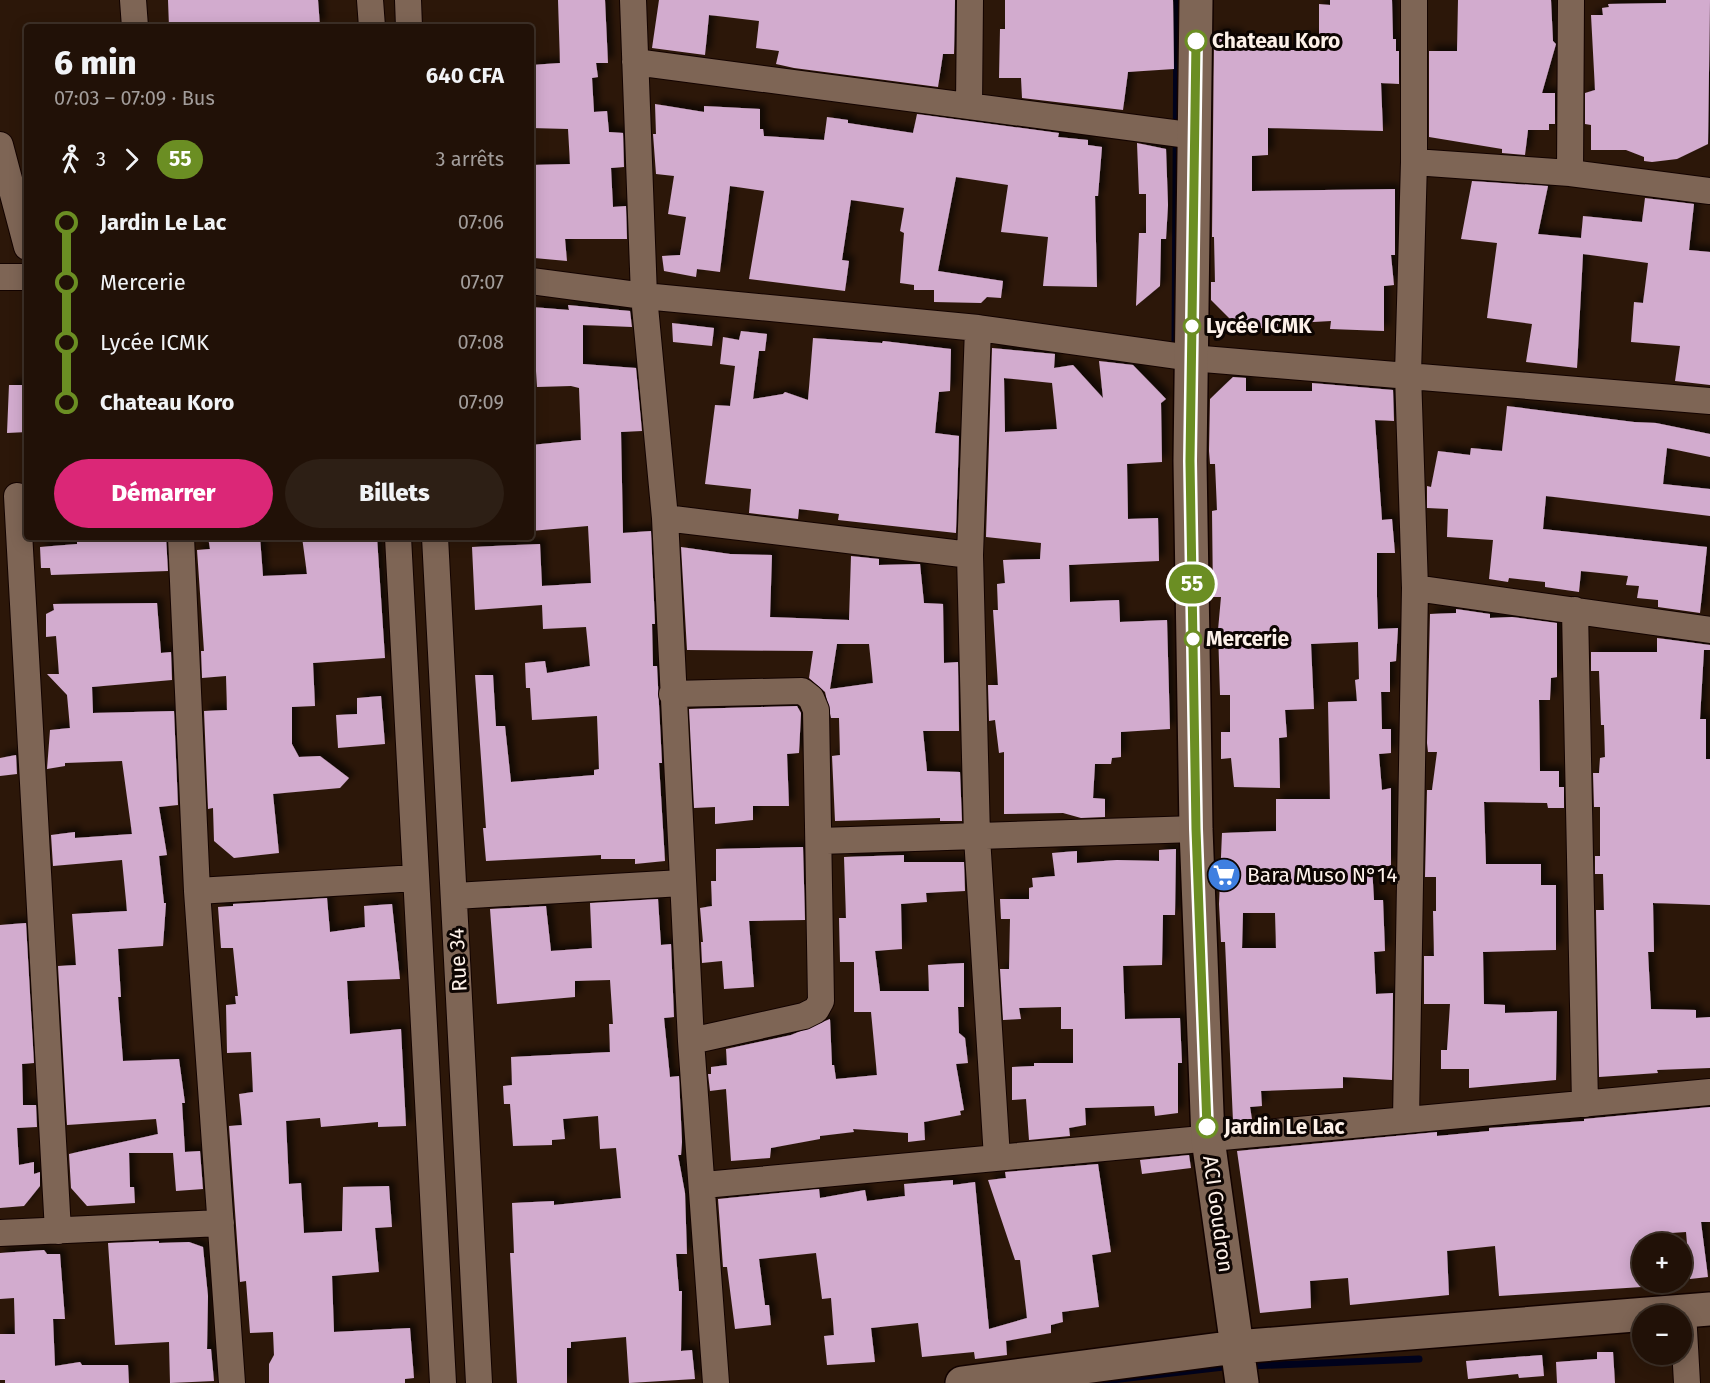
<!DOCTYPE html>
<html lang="fr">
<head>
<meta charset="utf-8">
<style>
	:root { --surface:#211107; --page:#2d1f15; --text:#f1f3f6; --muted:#a29d9b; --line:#3e3128; --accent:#db2777 }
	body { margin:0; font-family:"Fira Sans",sans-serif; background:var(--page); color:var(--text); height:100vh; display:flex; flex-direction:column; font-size:22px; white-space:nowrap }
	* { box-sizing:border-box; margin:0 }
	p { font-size:20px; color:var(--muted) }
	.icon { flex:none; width:33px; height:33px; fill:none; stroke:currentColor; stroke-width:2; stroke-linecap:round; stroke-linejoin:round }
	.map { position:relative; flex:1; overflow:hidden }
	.side { position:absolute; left:24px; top:24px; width:510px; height:516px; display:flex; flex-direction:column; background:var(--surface); border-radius:6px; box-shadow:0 3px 15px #0003,0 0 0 2px var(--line) }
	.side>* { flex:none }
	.badge { padding:0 12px; border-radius:20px; font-size:21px; line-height:39px }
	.tools { position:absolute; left:1632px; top:1233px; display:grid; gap:12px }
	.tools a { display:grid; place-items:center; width:60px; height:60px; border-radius:50%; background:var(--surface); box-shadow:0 3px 15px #0003,0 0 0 2px var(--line); font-size:30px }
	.map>.badge { position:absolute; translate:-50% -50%; box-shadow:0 0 0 3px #fff }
	.legs { display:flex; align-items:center; gap:9px; height:66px; padding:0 30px; font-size:20px }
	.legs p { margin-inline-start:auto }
	.head { display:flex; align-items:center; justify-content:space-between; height:102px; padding:0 30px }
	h1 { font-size:33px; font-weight:800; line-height:45px }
	.primary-button { display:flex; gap:12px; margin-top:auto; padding:12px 30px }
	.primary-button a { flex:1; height:69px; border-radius:36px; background:var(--accent); color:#fff; font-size:24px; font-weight:800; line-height:69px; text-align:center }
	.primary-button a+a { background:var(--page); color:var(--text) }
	ul { padding:0 30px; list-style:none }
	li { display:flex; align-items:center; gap:21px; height:60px; font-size:22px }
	li i { display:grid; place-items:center; width:9px; height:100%; margin:0 8px; background:currentColor }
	li i::after { content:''; width:15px; height:15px; margin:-8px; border:4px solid; border-radius:50%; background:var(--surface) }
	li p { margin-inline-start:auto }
	li:first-child i { background:linear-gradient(#0000 50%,currentColor 0) }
	li:last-child i { background:linear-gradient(currentColor 50%,#0000 0) }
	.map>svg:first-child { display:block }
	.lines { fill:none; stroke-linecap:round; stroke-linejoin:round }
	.stream { stroke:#00021c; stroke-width:7 }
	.building { fill:#d2abce; fill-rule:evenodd; filter:url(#shadow) }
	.minor-casing { stroke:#130300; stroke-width:28 }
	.tertiary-casing { stroke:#130300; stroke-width:36 }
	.minor { stroke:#7e6555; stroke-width:26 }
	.tertiary { stroke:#7e6555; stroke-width:33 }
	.line-1-casing { stroke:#fff; stroke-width:14 }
	.line-1 { stroke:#6b8e23; stroke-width:9 }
	.stop-1-dot { fill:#fff; stroke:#6b8e23; stroke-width:3 }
	.labels { text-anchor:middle; stroke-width:6; stroke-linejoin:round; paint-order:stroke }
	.stop-label { font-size:21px; font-weight:bold; fill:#fdf1e9; stroke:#0d0502; text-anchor:start }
	.poi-label { font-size:21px; fill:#fdf1e9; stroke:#0d0502; text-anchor:start }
	.street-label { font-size:21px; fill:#fdf1e9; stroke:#0d0502 }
</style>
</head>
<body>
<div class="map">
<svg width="1710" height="1383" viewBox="0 0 1710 1383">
	<defs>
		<filter id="shadow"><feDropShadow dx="5.5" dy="-5.5" stdDeviation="3" flood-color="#0009"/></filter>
	</defs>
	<rect width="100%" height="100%" fill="#2c1709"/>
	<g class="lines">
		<path class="stream" d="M1175,351L1177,0
			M1249,1366L1419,1359
			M1103,1381L1232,1366"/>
	</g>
	<path class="building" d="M168,0H318L320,26L236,27V24L169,27Z
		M558,0H605L608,63H596L598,77L592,78L594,112L607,111L609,132L623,133L624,167L611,168L613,207L626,206L627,239H565L567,261L534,258L533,252L531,253V165L570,164L568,129L531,128V65L560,63Z
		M659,0H955L954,54H943L938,87L794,68L776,64L779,51L756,48L759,21L709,15L705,55L652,48Z
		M1005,0H1173L1174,69L1128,72L1123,110L1022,98L1021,78H999L1000,29H1005Z
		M1330,0H1392L1393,39H1396V51H1399V84L1381,83L1383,131L1268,128V155L1252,156V191L1395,189V255H1391L1394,285L1384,286V331L1330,329L1331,321L1278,324L1277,330L1236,325L1211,300V282H1215L1214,237H1212L1214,33L1237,35L1238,50H1305V38H1319V4L1330,5Z
		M1458,0H1551L1553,41L1556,44L1542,93H1555V124H1549V130H1528L1525,155L1502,153V149L1429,137V51H1457Z
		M1666,0H1710L1708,144L1677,159L1652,162L1644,161V157L1626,150H1591V125L1585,124V93L1595,90L1591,15H1603L1602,8L1609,7L1608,4L1666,3Z
		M655,104L704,112V106L760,109V129H763L764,136L824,140L827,117L848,120V123L913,133L917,114L1059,133L1058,137L1088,140V145L1102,147L1098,196H1095L1097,287L1043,286L1048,237L1001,232L1008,185L956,177L938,271L1003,281L1001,298L987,297L981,303L934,302V290H914V285L900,283L904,233L900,231L904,208L851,200L842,260L849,261L845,291L749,279L764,191L730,186L720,272L697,269L696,277L664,271L662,256L680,255L686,217L668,214L674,176L656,174L653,134H656Z
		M1137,143L1166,149L1168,205L1166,239H1161L1160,286L1136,306L1139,233H1146V194H1139Z
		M1472,181L1548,186L1538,234L1581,238L1583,216L1642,222L1645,198L1694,204L1689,250L1710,252V385L1675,381L1680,346L1631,342L1634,302L1643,303L1648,263L1583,254L1577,368L1526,362L1532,324L1487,318L1497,243L1461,239Z
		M568,305L630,311L632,327L583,325V364L636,368L642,431L621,432L623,533L651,531L655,624H652L653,666H657L662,763H659L665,861L635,864V859H601V855L486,861L483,828H486L475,675H493L496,726H505L511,782L594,775V770L599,769L597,716L532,720L530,688H526L525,663L545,661L547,673L590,666L586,627L543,629L542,605L475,610L472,547L540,544L542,586L591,583L588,526L531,531V445L581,440L579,388L571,386L537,387L532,307L569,310Z
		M672,323L714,328L712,346L673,342Z
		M741,331L767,334L765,351H759L753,399L783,394L785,392L808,400L813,338L882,343L883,341L951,349L950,391L939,392L935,433L959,436L956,533L838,520L839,514L799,509L798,519L749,513L751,489L705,484L715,405L730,406L735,366L720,364L723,337L739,340Z
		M992,348L1055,354L1054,368L1073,365L1103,398L1099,361L1133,365L1166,399L1161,403L1162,462L1127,464L1128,519L1158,518L1159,561L1069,565L1070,602L1119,600L1120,622L1167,620L1170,729L1121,732V757L1112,758L1111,764H1095L1093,798L1105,799V817L1081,818L1063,813L1004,814V752L999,753L995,720L989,721L988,685H998L993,610H998L997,584L1005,583L1003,560L1040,559L1041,543L986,537ZM1004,378L1052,383L1057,429L1005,432Z
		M1233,377L1246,378V391H1312V383L1393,390L1394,421L1375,420L1382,520L1392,519L1395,553H1377V597L1378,629L1398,628L1396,661L1390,662V692H1381L1382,729H1391V753L1379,754L1382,790L1391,788V866H1372L1374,900H1383L1385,951L1374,952L1376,994L1393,993L1392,1080L1343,1077V1088L1261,1091L1262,1106L1250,1107L1252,1119L1233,1121L1225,942H1221L1219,904L1222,833L1276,831V799H1330L1328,702L1357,701L1355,680L1359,679L1358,642L1311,644L1314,709L1285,710L1287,737L1279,738L1280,788L1234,787L1231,758L1221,759V732H1230V695H1220L1218,630L1221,597H1213L1212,511L1217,510L1215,464H1210L1209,451L1210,399ZM1243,913H1275L1276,948H1242Z
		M9,385H27V432L7,433Z
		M1507,406L1634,422L1656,423L1710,434V457L1667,448L1663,484L1710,489V516L1546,496L1543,529L1707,547L1700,613L1658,607V600L1637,598L1639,586L1626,585L1628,576L1581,571L1579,592L1545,587V582L1509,578L1508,582L1489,579L1493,540L1447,537L1448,509L1427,508V486L1431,487L1438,451L1470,455L1471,448L1502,451Z
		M77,537H166L168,571L51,575L50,568H41L40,547L77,544Z
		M208,537H260L263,576L307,574L302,537H377L385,658L313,663L315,706L292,707V744L299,757L320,756L349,778L340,788L273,794L279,853L234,858L214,841L213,808L208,809L204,711L227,710L226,676L202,678L201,651H204L197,550L210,549Z
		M681,547L730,554L772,555L770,617L849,620L851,556L879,559V565L920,564L924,603L943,604L944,663L958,662L959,731H923L927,771L960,772L962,821H940V818L835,821L832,756L840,755L839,718H831L825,692L809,678L813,651L687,650ZM837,644H869L873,683L830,689Z
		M157,603L161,653L171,652L172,680L92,687L93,713L174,711L178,805L159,807L167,855L159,856L164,903H166L163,946L118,949L121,997H118L123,1061L179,1059L185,1103H182L185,1152L200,1151L203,1189L176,1191L173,1153H129L130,1187H134L135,1203L87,1206L71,1188L69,1154L158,1134L156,1119L67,1125L58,966L76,965L72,914L127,911L122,860L53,866L51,835L75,832V838L132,834L122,761L65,763V766L47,769L50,730L70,728L67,695L47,674H59L56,636L46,637V614L54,610L53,604Z
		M1456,609L1490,614V618L1512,617L1557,623V677L1551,678L1550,700H1539L1540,771H1559V787H1564V808H1548L1547,803L1484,802L1486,864H1541V885H1556V950L1483,952L1484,1004L1505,1005V1013L1557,1011L1556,1080L1469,1088V1069H1441V1050H1447L1450,1004H1424V956H1434L1433,911H1436V877H1425L1427,790H1432L1437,752H1428L1427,743L1430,614L1456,613Z
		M1657,638L1710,645V650H1704L1700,719H1706V759H1710V905L1653,903L1654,952H1648L1651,1009L1696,1010V1018L1710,1017V1068L1657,1070L1658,1073L1599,1077L1596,910H1604L1603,874H1595V856H1600V807H1594L1593,773H1599L1600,758L1605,757L1604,725H1601L1599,671H1591V652H1657Z
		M381,696L385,744L338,748L336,715L357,714V698Z
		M797,706L801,713L799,753L787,754L789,806H753V820L715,824V807L694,808L689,709Z
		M16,755L17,774L0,776V758Z
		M803,847L805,920L749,921L754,987L724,989L722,961L702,963L701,942H703L700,908L712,906L711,881H716V849Z
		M1176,849L1175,915H1163L1162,965L1123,966L1125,1019L1180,1018L1182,1063H1178V1113L1155,1116L1154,1106L1085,1108L1086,1125L1069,1128L1070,1136L1029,1140L1026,1099L1012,1100V1067L1034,1066V1063H1073V1029H1061V1007L1019,1008L1021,1019L1003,1020L1000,969H1009L1010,919H1001L1000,899H1029V888L1033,887L1032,878L1055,876L1052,853L1077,851V863L1117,860L1159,861V850Z
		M904,855V862H964L965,891L926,893L927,902L901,904L902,949L875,951L880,991H929L928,965L964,963V1007H958L959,1033L965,1038L968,1063L956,1064L964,1110L960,1111L961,1115L924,1122L925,1140L908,1142V1133L853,1129L854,1132L820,1136V1139L771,1148L770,1158L731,1161L726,1089L710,1091L708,1074H711V1067L727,1065L726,1049L791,1035L830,1019L832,1065H834L836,1079L877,1075L871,1012H854V962H840L839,918H846L844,857Z
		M327,898L330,932L365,927L364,906L392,904L400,979L347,981L350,1034L401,1029L406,1126L378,1127V1122L321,1127L320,1118L286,1121L289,1184L301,1183L304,1233L342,1231L343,1187L389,1186L392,1227L375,1228L379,1272L332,1276L334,1332L410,1328L414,1378L405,1379V1383H269V1364L274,1355L273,1332L250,1333L246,1281L240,1282L229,1126L242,1125L239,1094L253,1092L251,1052L227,1053L226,1005L236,1004L235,996H238L233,948H221L218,907L233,906V904Z
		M658,899L661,945L671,944L674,1017L664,1018L670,1077L679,1076L682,1142L681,1155H678L685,1193L687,1254H676L679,1291H682L681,1351L692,1350L695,1379L629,1383L626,1337L571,1342V1348H567V1383H517L510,1253H514L512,1203L554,1201V1205L621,1198L616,1148L600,1149L598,1116L563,1119L565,1139L552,1140V1145L513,1146L510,1104H504L503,1086L512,1085L511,1057L610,1052L609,1024H613L610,980L575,981V997L497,1004L490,909L546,906L551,951L592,948L590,903Z
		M26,923L34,1063L22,1064L23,1105H36L37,1127L17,1128L19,1165L34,1162V1174L40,1172V1186L24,1206L0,1208V925Z
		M1710,1107V1222H1701L1708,1277L1690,1279L1686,1232L1656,1234V1244H1642V1287L1499,1296L1495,1246L1447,1251L1449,1295L1350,1305L1348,1278L1310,1281L1311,1308L1260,1313L1237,1151L1437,1132V1136L1489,1131V1128L1584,1121V1119Z
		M1189,1155L1191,1168L1142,1174L1140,1160Z
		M1098,1164L1111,1252L1092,1255L1099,1307L1062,1312L1063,1322L1051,1325V1333L1006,1341L1007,1355L975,1359L974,1352L922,1357L918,1323L871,1328L875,1362L827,1365L824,1336L834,1335L831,1298L822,1299L816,1253L759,1259L765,1305H769L771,1325L735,1329L727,1267H723L718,1199L819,1189L820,1198L865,1190L867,1201L905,1196L904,1184L953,1180V1185L975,1182L989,1329L1027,1318L1020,1260H1015L988,1180L1006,1178L1005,1172Z
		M159,1241V1243L189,1242L203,1247L208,1296L207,1349H211L214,1381L170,1383L169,1342L115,1345L108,1243Z
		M44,1250L47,1254H60L65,1319H53L55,1366L80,1362L82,1365H128L129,1383H5V1380H0V1334H15L14,1298L0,1299V1253Z
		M1597,1352H1613L1615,1383H1557L1556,1362L1597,1359Z
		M1542,1355L1544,1376L1519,1378L1518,1374L1468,1379L1466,1361Z"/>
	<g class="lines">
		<defs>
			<path id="minor" d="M133,0L135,27
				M370,0L372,27
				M408,0L409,27
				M633,0L644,296L665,518L691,1041L716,1383
				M635,62L1196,136
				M969,106L970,0
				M0,145L27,247
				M1414,162L1570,173L1710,191
				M1570,173L1571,0
				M0,277H27
				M531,281L644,296L978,328L1191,358L1710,401
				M978,328L970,555L977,837L997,1158
				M17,496L58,1231
				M665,518L970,555
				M181,537L197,891L232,1383
				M398,537L443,1383
				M435,537L479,1383
				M1415,588L1710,630
				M1575,610L1585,1104
				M672,694L802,691L811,698L816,710L821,1001L816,1010L804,1016L691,1041
				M819,841L1196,829
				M197,891L416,878
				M455,896L682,883
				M1406,1120L1415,588L1408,374L1414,162V0
				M704,1185L1710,1092
				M0,1233L221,1223
				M1683,1312L1687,1383"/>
			<path id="tertiary" d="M1196,0L1190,461L1196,829L1208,1139L1242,1383
				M962,1383L1236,1347L1710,1309"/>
		</defs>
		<use href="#minor" class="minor-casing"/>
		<use href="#tertiary" class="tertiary-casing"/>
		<use href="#minor" class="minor"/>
		<use href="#tertiary" class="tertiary"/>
	</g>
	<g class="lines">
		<defs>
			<path id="line-1" d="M1196,41L1190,461L1196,829L1207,1127"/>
		</defs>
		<use href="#line-1" class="line-1-casing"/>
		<use href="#line-1" class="line-1"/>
	</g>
	<defs>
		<symbol id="supermarket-disc" viewBox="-11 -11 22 22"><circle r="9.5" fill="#3f7fe0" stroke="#0d0502"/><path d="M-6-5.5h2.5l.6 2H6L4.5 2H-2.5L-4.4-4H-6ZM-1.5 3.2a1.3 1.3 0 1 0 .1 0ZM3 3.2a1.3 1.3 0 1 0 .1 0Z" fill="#fff"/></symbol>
	</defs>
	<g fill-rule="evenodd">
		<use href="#supermarket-disc" x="1205" y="856" width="38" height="38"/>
	</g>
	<g class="stop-1-dot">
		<circle cx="1196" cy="41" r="10"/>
		<circle cx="1192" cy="326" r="8"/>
		<circle cx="1193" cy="639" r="8"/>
		<circle cx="1207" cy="1127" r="10"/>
	</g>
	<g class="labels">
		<g class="stop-label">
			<text x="1212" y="48">Chateau Koro</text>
			<text x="1206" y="333">Lycée ICMK</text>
			<text x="1206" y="646">Mercerie</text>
			<text x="1224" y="1134">Jardin Le Lac</text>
		</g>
		<g class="poi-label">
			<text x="1247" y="882">Bara Muso N°14</text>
		</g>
		<g class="street-label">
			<text transform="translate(458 960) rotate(-93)" y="7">Rue 34</text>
			<text transform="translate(1218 1214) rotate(82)" y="7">ACI Goudron</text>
		</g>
	</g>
</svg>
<div class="tools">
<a>+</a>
<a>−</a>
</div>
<b class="badge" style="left:1192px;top:584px;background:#6b8e23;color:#fff">55</b>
<section class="side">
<div class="head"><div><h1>6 min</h1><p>07:03 – 07:09 · Bus</p></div><b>640 CFA</b></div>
<div class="legs"><svg class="icon" aria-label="walk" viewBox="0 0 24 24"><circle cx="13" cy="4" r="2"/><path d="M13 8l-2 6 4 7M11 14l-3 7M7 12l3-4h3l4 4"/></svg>3<svg class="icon" aria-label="forward" viewBox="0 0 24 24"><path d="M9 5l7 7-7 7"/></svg><b class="badge" style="background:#6b8e23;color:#fff">55</b><p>3 arrêts</p></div>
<ul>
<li><i style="color:#6b8e23"></i><b>Jardin Le Lac</b><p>07:06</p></li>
<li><i style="color:#6b8e23"></i><span>Mercerie</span><p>07:07</p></li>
<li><i style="color:#6b8e23"></i><span>Lycée ICMK</span><p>07:08</p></li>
<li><i style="color:#6b8e23"></i><b>Chateau Koro</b><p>07:09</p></li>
</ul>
<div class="primary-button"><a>Démarrer</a><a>Billets</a></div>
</section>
</div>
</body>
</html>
